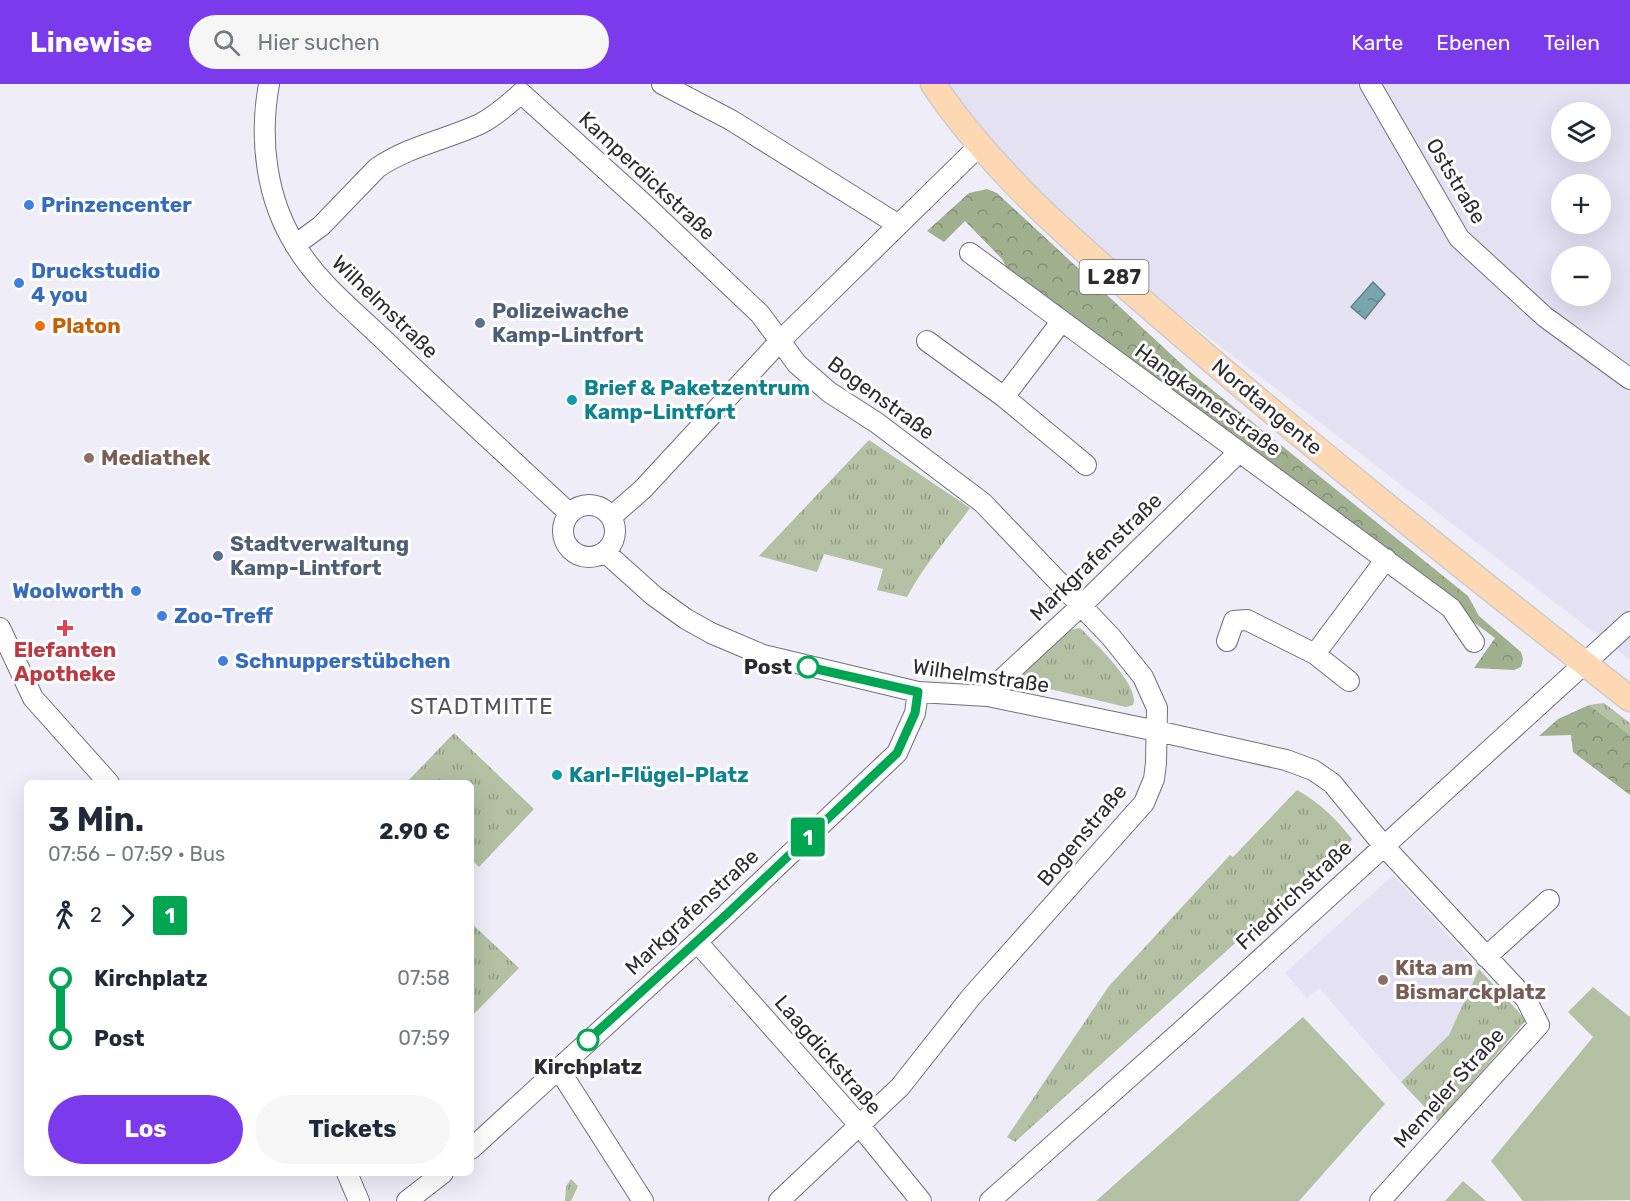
<!DOCTYPE html>
<html lang="de">
<head>
<meta charset="utf-8">
<style>
	:root { --surface:#fff; --page:#f6f6f7; --text:#1f2937; --muted:#747a83; --accent:#7c3aed }
	body { margin:0; font-family:Rubik,sans-serif; background:var(--page); color:var(--text); height:100vh; display:flex; flex-direction:column; font-size:22px; white-space:nowrap }
	* { box-sizing:border-box; margin:0 }
	p { font-size:20px; color:var(--muted) }
	.icon { flex:none; width:33px; height:33px; fill:none; stroke:currentColor; stroke-width:2; stroke-linecap:round; stroke-linejoin:round }
	.map { position:relative; flex:1; overflow:hidden }
	.details { position:absolute; left:24px; top:696px; width:450px; height:396px; display:flex; flex-direction:column; background:var(--surface); border-radius:9px; box-shadow:0 6px 24px #0002 }
	.details>* { flex:none }
	.badge { padding:0 12px; border-radius:4px; font-size:21px; line-height:39px }
	.controls { position:absolute; left:1551px; top:18px; display:grid; gap:12px }
	.controls a { display:grid; place-items:center; width:60px; height:60px; border-radius:50%; background:var(--surface); box-shadow:0 6px 24px #0002; font-size:30px }
	.map>.badge { position:absolute; translate:-50% -50%; box-shadow:0 0 0 3px #fff }
	.legs { display:flex; align-items:center; gap:9px; height:66px; padding:0 24px; font-size:20px }
	.legs p { margin-inline-start:auto }
	.summary { display:flex; align-items:center; justify-content:space-between; height:102px; padding:0 24px }
	h1 { font-size:33px; font-weight:700; line-height:45px }
	.action { display:flex; gap:12px; margin-top:auto; padding:12px 24px }
	.action a { flex:1; height:69px; border-radius:36px; background:var(--accent); color:#fff; font-size:24px; font-weight:700; line-height:69px; text-align:center }
	.action a+a { background:var(--page); color:var(--text) }
	ul { padding:0 24px; list-style:none }
	li { display:flex; align-items:center; gap:21px; height:60px; font-size:22px }
	li i { display:grid; place-items:center; width:9px; height:100%; margin:0 8px; background:currentColor }
	li i::after { content:''; width:15px; height:15px; margin:-8px; border:4px solid; border-radius:50%; background:var(--surface) }
	li p { margin-inline-start:auto }
	li:first-child i { background:linear-gradient(#0000 50%,currentColor 0) }
	li:last-child i { background:linear-gradient(currentColor 50%,#0000 0) }
	header { display:flex; align-items:center; gap:36px; box-sizing:border-box; height:84px; padding:0 30px; background:var(--accent); color:#fff }
	header strong { font-size:28px }
	nav { display:flex; gap:33px; margin-inline-start:auto; font-size:21px }
	.search { width:420px; height:54px; background:var(--page); display:flex; align-items:center; gap:15px; box-sizing:border-box; padding:0 21px; border-radius:33px; color:var(--muted); font-size:22px }
	.map>svg:first-child { display:block }
	.built { fill:#e4e1f3; fill-rule:evenodd }
	.grass { fill:url(#grass-tufts) }
	.forest { fill:url(#forest-crowns) }
	.garden { fill:#b3c0a3 }
	.water { fill:url(#water-ripples); stroke:#628189; stroke-width:1.5 }
	.lines { fill:none; stroke-linecap:round; stroke-linejoin:round }
	.minor-casing { stroke:#71707a; stroke-width:22 }
	.major-casing { stroke:#cccccd; stroke-width:27 }
	.minor { stroke:#fff; stroke-width:20 }
	.major { stroke:#fed8b2; stroke-width:24 }
	.line-1-casing { stroke:#fff; stroke-width:14 }
	.line-1 { stroke:#00a651; stroke-width:9 }
	.shop-dot { fill:#3f7fe0; stroke:#fff; stroke-width:2 }
	.service-dot { fill:#5c6f8a; stroke:#fff; stroke-width:2 }
	.food-dot { fill:#e8710a; stroke:#fff; stroke-width:2 }
	.culture-dot { fill:#0f9aa8; stroke:#fff; stroke-width:2 }
	.education-dot { fill:#8d6e63; stroke:#fff; stroke-width:2 }
	.health-dot { fill:#e0444e; stroke:#fff; stroke-width:2 }
	.stop-1-dot { fill:#fff; stroke:#00a651; stroke-width:3 }
	.labels { text-anchor:middle; stroke-width:6; stroke-linejoin:round; paint-order:stroke }
	.shield { fill:#fff; stroke:#6b6b6e; stroke-width:1.5 }
	.shield-label { font-size:20px; font-weight:bold; fill:#2c2c30 }
	.street-label { font-size:21px; fill:#2c2c30; stroke:#fff }
	.shop-label { font-size:21px; font-weight:bold; fill:#366cbe; stroke:#fff; text-anchor:start }
	.service-label { font-size:21px; font-weight:bold; fill:#4e5e75; stroke:#fff; text-anchor:start }
	.food-label { font-size:21px; font-weight:bold; fill:#c56008; stroke:#fff; text-anchor:start }
	.culture-label { font-size:21px; font-weight:bold; fill:#0d838f; stroke:#fff; text-anchor:start }
	.education-label { font-size:21px; font-weight:bold; fill:#785e54; stroke:#fff; text-anchor:start }
	.health-label { font-size:21px; font-weight:bold; fill:#be3a42; stroke:#fff }
	.stop-label { font-size:21px; font-weight:bold; fill:#2c2c30; stroke:#fff; text-anchor:end }
	.neighbourhood-label { font-size:22px; letter-spacing:1.5px; fill:#53515a; stroke:#fff }
</style>
</head>
<body>
<header>
<strong>Linewise</strong>
<div class="search"><svg class="icon" aria-label="search" viewBox="0 0 24 24"><circle cx="10" cy="10" r="6"/><path d="M15 15l6 6"/></svg>Hier suchen</div>
<nav><a>Karte</a><a>Ebenen</a><a>Teilen</a></nav>
</header>
<div class="map">
<svg width="1630" height="1117" viewBox="0 0 1630 1117">
	<defs>
		<pattern id="grass-tufts" width="24" height="20" patternUnits="userSpaceOnUse" patternTransform="scale(1.5)"><rect width="24" height="20" fill="#b3c0a3"/><path d="M3 7l-1-3M5 7V3M7 7l1-3M15 17l-1-3M17 17v-4M19 17l1-3" fill="none" stroke="#929c85"/></pattern>
		<pattern id="forest-crowns" width="20" height="18" patternUnits="userSpaceOnUse" patternTransform="scale(1.5)"><rect width="20" height="18" fill="#a0b08f"/><path d="M2 6a3 3 0 1 1 6 0M12 15a3 3 0 1 1 6 0" fill="none" stroke="#838f75"/></pattern>
		<pattern id="water-ripples" width="26" height="14" patternUnits="userSpaceOnUse" patternTransform="scale(1.5)"><rect width="26" height="14" fill="#79a5af"/><path d="M2 4q2-2 4 0t4 0M15 11q2-2 4 0t4 0" fill="none" stroke="#63878f"/></pattern>
	</defs>
	<rect width="100%" height="100%" fill="#eeedf8"/>
	<path class="built" d="M947,0H1630V576L1096,167L983,50ZM1562,28H1600V68H1562ZM1562,100H1600V140H1562ZM1562,172H1600V212H1562Z
		M1393,791L1479,885L1449,951L1401,998L1319,904L1307,914L1285,889Z"/>
	<path class="grass" d="M869,356L970,424C948,454 924,481 907,513L877,506L883,485L824,470L817,488L759,472Z
		M1080,544C1093,557 1141,602 1133,621L1126,623L1050,605L1044,610L1026,606L1021,591L1070,546Z
		M1604,619L1630,639V651L1589,621Z
		M454,649L534,725L479,783L471,775V699H406Z
		M1297,706C1319,718 1336,735 1352,755L1347,763L1293,815L1243,852L1015,1058L1007,1053L1109,902L1230,771L1233,773Z
		M471,839L519,884L471,933Z
		M1479,885L1526,936L1439,1038L1401,998L1449,951Z
		M571,1095L578,1102L571,1117H565L566,1102Z"/>
	<path class="forest" d="M987,105L997,109L1189,287L1468,512L1479,532L1521,568L1523,575L1521,583L1514,586L1474,584L1495,554L1013,196L1002,175L965,137L944,158L927,147L969,109Z
		M1589,621L1630,651V711L1573,668L1571,651L1539,652L1558,635Z"/>
	<path class="garden" d="M1593,903L1630,933V1116L1523,1117L1491,1077L1593,953L1568,928Z
		M1303,933L1385,1020L1299,1117H1096Z
		M1463,1097L1486,1117H1445Z"/>
	<path class="water" d="M1373,198L1385,210L1365,235L1351,223Z"/>
	<g class="lines">
		<defs>
			<path id="minor" d="M269,0C259,55 266,115 296,162C317,198 353,226 383,255C444,314 507,371 569,429
				M662,0L731,36L897,140
				M1370,0L1459,154L1545,233L1630,295
				M295,161L321,142L377,84C409,62 445,56 480,40C495,32 508,21 521,9L646,122L760,230L797,280L829,308L877,339L983,419L1111,553L1143,593L1157,624L1156,679L1154,695L1144,719L971,913L900,1003L779,1117
				M970,169L1451,524L1474,558
				M927,257L1004,313L1086,381
				M1004,313L1061,238
				M563 447a26 26 0 1 1 52 0a26 26 0 1 1-52 0Z
				M611,433L643,405L780,257L979,62
				M605,468L654,512L686,535L711,549L763,571L918,608L988,612L1157,647L1286,676L1313,686L1332,699L1383,761L1526,915L1539,941L1380,1117
				M0,544L33,614L109,699
				M1227,557L1234,537L1247,536L1315,570L1349,597
				M1315,570L1386,475
				M988,612L989,607L1082,521L1239,368
				M697,858L860,1042L921,1117
				M1486,873L1549,816
				M558,984L643,1117
				M471,1065L697,858L897,669L915,629L918,608
				M347,1089L359,1117
				M407,1117L443,1089
				M990,1117L1188,941L1630,538"/>
			<path id="major" d="M933,0C998,97 1095,176 1183,252C1328,377 1479,497 1630,615"/>
		</defs>
		<use href="#minor" class="minor-casing"/>
		<use href="#major" class="major-casing"/>
		<use href="#minor" class="minor"/>
		<use href="#major" class="major"/>
	</g>
	<g class="lines">
		<defs>
			<path id="line-1" d="M588,956L727,830L897,669L915,629L918,608L808,583"/>
		</defs>
		<use href="#line-1" class="line-1-casing"/>
		<use href="#line-1" class="line-1"/>
	</g>
	<g class="shop-dot">
		<circle cx="29" cy="121" r="6"/>
		<circle cx="19" cy="199" r="6"/>
		<circle cx="136" cy="507" r="6"/>
		<circle cx="162" cy="532" r="6"/>
		<circle cx="223" cy="577" r="6"/>
	</g>
	<g class="service-dot">
		<circle cx="480" cy="239" r="6"/>
		<circle cx="218" cy="472" r="6"/>
	</g>
	<circle class="food-dot" cx="40" cy="242" r="6"/>
	<g class="culture-dot">
		<circle cx="572" cy="316" r="6"/>
		<circle cx="557" cy="691" r="6"/>
	</g>
	<g class="education-dot">
		<circle cx="89" cy="374" r="6"/>
		<circle cx="1383" cy="896" r="6"/>
	</g>
	<path class="health-dot" d="M62 535h6v6h6v6h-6v6h-6v-6h-6v-6h6z"/>
	<g class="stop-1-dot">
		<circle cx="808" cy="583" r="10"/>
		<circle cx="588" cy="956" r="10"/>
	</g>
	<g class="labels">
		<rect class="shield" x="1079.5" y="176" width="69" height="34" rx="4.5"/>
		<g class="shield-label">
			<text x="1114" y="200">L 287</text>
		</g>
		<g class="street-label">
			<text transform="translate(647 92) rotate(43)" y="7">Kamperdickstraße</text>
			<text transform="translate(1456 97) rotate(59)" y="7">Oststraße</text>
			<text transform="translate(385 223) rotate(44)" y="7">Wilhelmstraße</text>
			<text transform="translate(881 314) rotate(36)" y="7">Bogenstraße</text>
			<text transform="translate(1208 316) rotate(36)" y="7">Hangkamerstraße</text>
			<text transform="translate(1267 323) rotate(40)" y="7">Nordtangente</text>
			<text transform="translate(1096 473) rotate(-44)" y="7">Markgrafenstraße</text>
			<text transform="translate(981 592) rotate(8)" y="7">Wilhelmstraße</text>
			<text transform="translate(1082 751) rotate(-50)" y="7">Bogenstraße</text>
			<text transform="translate(1294 811) rotate(-43)" y="7">Friedrichstraße</text>
			<text transform="translate(692 828) rotate(-43)" y="7">Markgrafenstraße</text>
			<text transform="translate(828 971) rotate(49)" y="7">Laagdickstraße</text>
			<text transform="translate(1449 1004) rotate(-48)" y="7">Memeler Straße</text>
		</g>
		<g class="shop-label">
			<text x="41" y="128">Prinzencenter</text>
			<text x="31" y="194">Druckstudio<tspan x="31" dy="24">4 you</tspan></text>
			<text x="124" y="514" text-anchor="end">Woolworth</text>
			<text x="174" y="539">Zoo-Treff</text>
			<text x="235" y="584">Schnupperstübchen</text>
		</g>
		<g class="service-label">
			<text x="492" y="234">Polizeiwache<tspan x="492" dy="24">Kamp-Lintfort</tspan></text>
			<text x="230" y="467">Stadtverwaltung<tspan x="230" dy="24">Kamp-Lintfort</tspan></text>
		</g>
		<g class="food-label">
			<text x="52" y="249">Platon</text>
		</g>
		<g class="culture-label">
			<text x="584" y="311">Brief &amp; Paketzentrum<tspan x="584" dy="24">Kamp-Lintfort</tspan></text>
			<text x="569" y="698">Karl-Flügel-Platz</text>
		</g>
		<g class="education-label">
			<text x="101" y="381">Mediathek</text>
			<text x="1395" y="891">Kita am<tspan x="1395" dy="24">Bismarckplatz</tspan></text>
		</g>
		<g class="health-label">
			<text x="65" y="573">Elefanten<tspan x="65" dy="24">Apotheke</tspan></text>
		</g>
		<g class="stop-label">
			<text x="792" y="590">Post</text>
			<text x="588" y="990" text-anchor="middle">Kirchplatz</text>
		</g>
		<g class="neighbourhood-label">
			<text x="482" y="630">STADTMITTE</text>
		</g>
	</g>
</svg>
<div class="controls">
<a><svg class="icon" aria-label="layers" viewBox="0 0 24 24"><path d="M12 4l9 5-9 5-9-5zM3 14l9 5 9-5"/></svg></a>
<a>+</a>
<a>−</a>
</div>
<b class="badge" style="left:808px;top:753px;background:#00a651;color:#fff">1</b>
<section class="details">
<div class="summary"><div><h1>3 Min.</h1><p>07:56 – 07:59 · Bus</p></div><b>2.90 €</b></div>
<div class="legs"><svg class="icon" aria-label="walk" viewBox="0 0 24 24"><circle cx="13" cy="4" r="2"/><path d="M13 8l-2 6 4 7M11 14l-3 7M7 12l3-4h3l4 4"/></svg>2<svg class="icon" aria-label="forward" viewBox="0 0 24 24"><path d="M9 5l7 7-7 7"/></svg><b class="badge" style="background:#00a651;color:#fff">1</b></div>
<ul>
<li><i style="color:#00a651"></i><b>Kirchplatz</b><p>07:58</p></li>
<li><i style="color:#00a651"></i><b>Post</b><p>07:59</p></li>
</ul>
<div class="action"><a>Los</a><a>Tickets</a></div>
</section>
</div>
</body>
</html>
